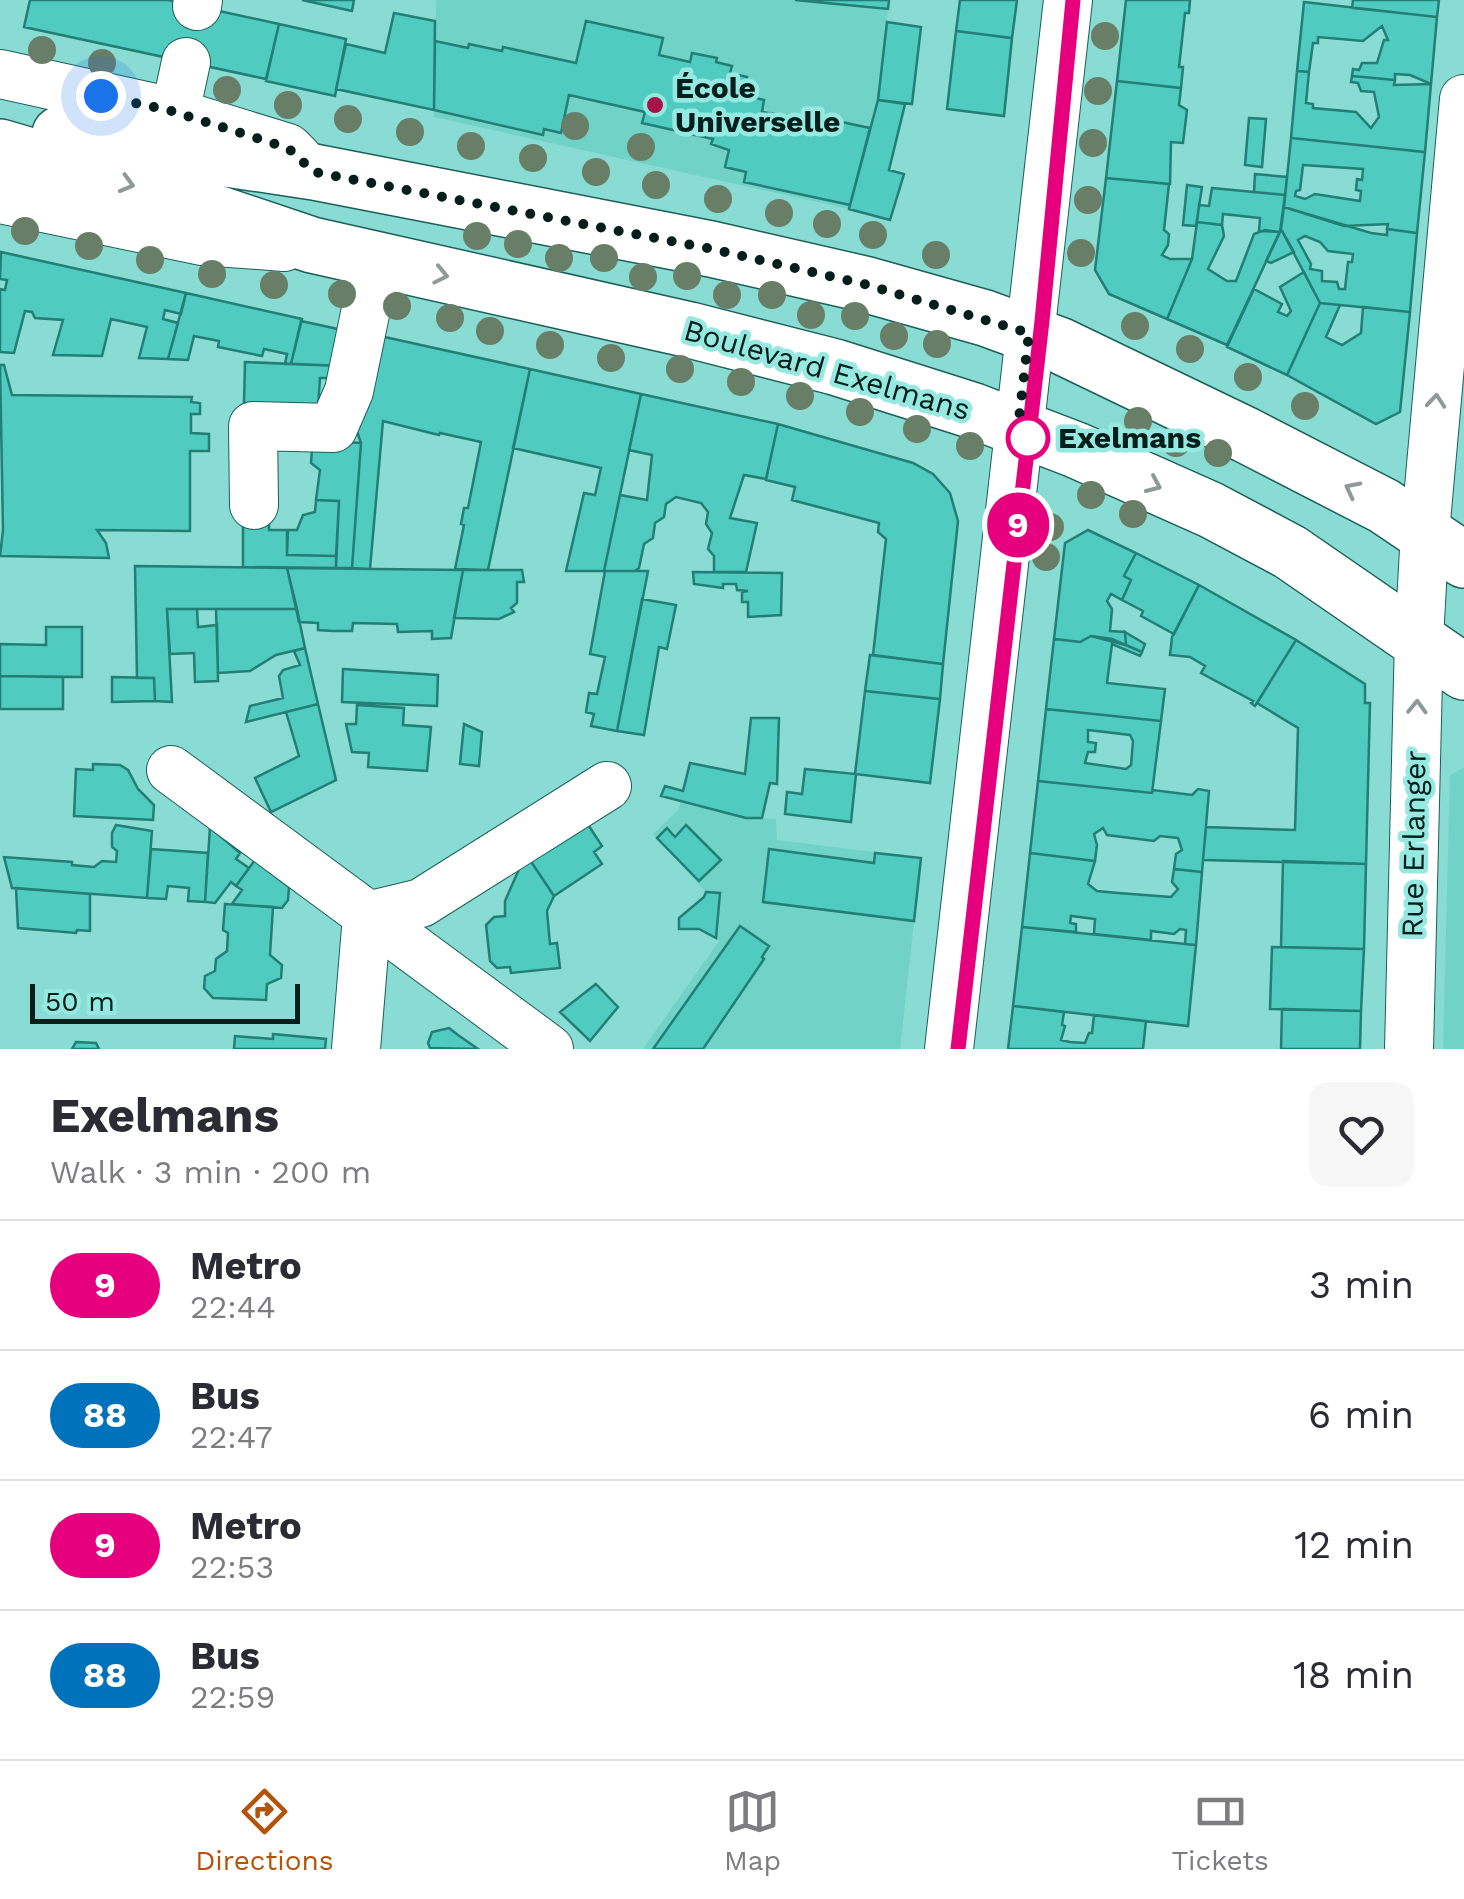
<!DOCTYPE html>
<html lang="en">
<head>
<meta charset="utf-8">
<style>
	:root { --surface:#fff; --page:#f7f7f7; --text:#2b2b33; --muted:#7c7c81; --line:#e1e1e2; --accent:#b45309 }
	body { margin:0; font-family:"Work Sans",sans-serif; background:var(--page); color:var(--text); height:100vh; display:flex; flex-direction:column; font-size:38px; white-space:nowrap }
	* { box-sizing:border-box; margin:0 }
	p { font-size:32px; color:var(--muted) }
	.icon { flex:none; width:55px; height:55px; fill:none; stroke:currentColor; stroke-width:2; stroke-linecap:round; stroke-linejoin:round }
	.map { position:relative; height:1049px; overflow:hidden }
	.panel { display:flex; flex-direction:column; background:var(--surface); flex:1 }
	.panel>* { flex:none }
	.badge { padding:0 20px; border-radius:32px; font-size:35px; line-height:65px }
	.scale { position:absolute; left:30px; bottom:25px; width:270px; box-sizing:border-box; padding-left:10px; border:5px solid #031e1b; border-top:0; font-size:28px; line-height:35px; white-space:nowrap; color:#031e1b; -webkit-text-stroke:8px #95e9e0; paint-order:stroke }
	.you { position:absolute; width:50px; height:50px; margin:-25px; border:8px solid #fff; border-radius:50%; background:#1a73e8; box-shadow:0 0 0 15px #1a73e833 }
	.map>.badge { position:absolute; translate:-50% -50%; box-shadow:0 0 0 5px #fff }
	.round { display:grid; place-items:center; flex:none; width:105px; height:105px; border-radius:20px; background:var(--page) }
	.overview { display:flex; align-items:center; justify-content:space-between; height:170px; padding:0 50px }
	h1 { font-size:48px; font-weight:700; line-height:75px }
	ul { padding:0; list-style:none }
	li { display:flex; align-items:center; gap:30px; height:130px; padding:0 50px; border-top:2px solid var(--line) }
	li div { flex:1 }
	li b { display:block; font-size:38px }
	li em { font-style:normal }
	li .badge { min-width:110px; font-weight:700; text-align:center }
	.tab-bar { display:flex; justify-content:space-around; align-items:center; height:140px; border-top:2px solid var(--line); background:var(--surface); font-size:28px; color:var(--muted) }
	.tab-bar a { display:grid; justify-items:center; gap:5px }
	.tab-bar .on { color:var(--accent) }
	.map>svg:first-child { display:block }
	.built { fill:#71d2c8 }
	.building { fill:#4fcbc0; stroke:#237e76; stroke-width:2.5; fill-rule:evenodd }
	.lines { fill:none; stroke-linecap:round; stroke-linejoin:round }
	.minor-casing { stroke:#1c5f59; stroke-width:50 }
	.major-casing { stroke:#1c5f59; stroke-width:58 }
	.minor { stroke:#fff; stroke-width:48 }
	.major { stroke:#fff; stroke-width:55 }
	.tree { fill:#697e66 }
	.oneway { stroke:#8e9a98 }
	.line-casing { stroke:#fff; stroke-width:22 }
	.line { stroke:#e6007e; stroke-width:15 }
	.walk { stroke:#031e1b; stroke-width:10; stroke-dasharray:0 18 }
	.poi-dot { fill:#a7124a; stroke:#95e9e0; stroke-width:4 }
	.stop-dot { fill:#fff; stroke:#e6007e; stroke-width:5 }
	.labels { text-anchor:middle; stroke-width:9; stroke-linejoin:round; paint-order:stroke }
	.poi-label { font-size:30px; font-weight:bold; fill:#031e1b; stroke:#95e9e0; text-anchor:start }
	.street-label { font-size:30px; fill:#031e1b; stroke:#95e9e0 }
	.stop-label { font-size:30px; font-weight:bold; fill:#031e1b; stroke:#95e9e0; text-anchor:start }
</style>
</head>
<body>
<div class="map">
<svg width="1464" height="1049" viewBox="0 0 1464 1049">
	<rect width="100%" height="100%" fill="#88dcd3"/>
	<path class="built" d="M436,0H889L878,100L849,209L434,117Z
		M1464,768V1049H1443L1450,775Z
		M681,801L746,818L776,819L777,840L921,858L900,1049H643L719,941L699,929H679V918L704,897L706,892L653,834L678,810Z"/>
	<path class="building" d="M30,0H168L279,24L266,79L24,27Z
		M302,0H354L352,11Z
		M795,0H889L888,9Z
		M960,0H1017L1012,38L956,31Z
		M1126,0H1190L1189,13H1185L1179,67H1183L1181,88L1117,81Z
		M1353,0H1439L1437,17L1352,8Z
		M1304,2L1437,17L1431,84L1410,75L1395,74V80L1352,76L1353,69L1359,70L1362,63H1377L1384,40H1388L1382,26L1363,41L1318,37V43H1313L1309,72L1297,71Z
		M394,13L435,21L434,110L336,89L346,44L385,53Z
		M586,21L663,38L659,55L690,62L692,53L717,58L716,62L732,66L730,73L747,77L743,95L764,100L762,112L817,121L818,117L870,128L850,205L744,182L746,172L725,167L729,150L711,144L713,139L642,123L645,112L569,95L561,133L544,129L543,135L434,110L435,41L468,48L469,44L502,51L503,47L576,63Z
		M887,22L921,27L912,104L878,100Z
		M279,24L346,39L335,96L266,81Z
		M956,31L1012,38L1004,116L947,109Z
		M1297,71L1309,72L1306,103L1313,104V108L1356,112L1371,128L1379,117L1374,92L1361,91L1358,83L1351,82L1352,76L1395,80L1394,85L1431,84L1425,152L1291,138Z
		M1117,81L1181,88L1179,105L1187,110L1183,143L1171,142L1170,184L1106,178Z
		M878,100L905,104L889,170L904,174L890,220L849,209Z
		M1249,118L1266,119L1262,167L1245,165Z
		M1291,138L1425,152L1417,233L1387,229L1388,224L1344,226L1284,207ZM1303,165L1363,169L1362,180L1357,179L1356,190L1361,191L1360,201L1315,194L1305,199L1295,196L1296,191L1300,190Z
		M1255,174L1287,177L1285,195L1254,192Z
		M1106,178L1169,184L1164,230L1169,234L1168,245L1162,255L1170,259H1192L1167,319L1109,294L1095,270Z
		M1187,185L1202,187L1196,226L1183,225Z
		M1212,188L1285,195L1280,232L1259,231L1260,218L1223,214L1222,225L1197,222L1199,205L1209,206Z
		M1284,207L1371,233L1387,235V229L1417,233L1410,312L1320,303L1281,229ZM1305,236L1320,242L1328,251L1353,254L1352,262H1348L1345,289H1339L1337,282L1322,281V271L1310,269L1311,264L1298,240Z
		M1197,222L1222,225L1224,236L1208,269L1227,281H1236L1254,234L1265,230L1280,232L1227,345L1167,319L1192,259Z
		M1281,229L1294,252L1271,263L1266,261Z
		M1,252L186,293L181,314L165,310L163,319L178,323L168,359L139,358L147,327L111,319L102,356L53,355L63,320L35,318L32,312L25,311L14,353L0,352V289L5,290L7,280L0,279Z
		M1304,272L1320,303L1287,375L1227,347L1254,289L1282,304L1278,312L1287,316L1291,311L1280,287Z
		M186,293L302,319L291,364H285L287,354L264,349L262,356L218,347L219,341L194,336L188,360L168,359Z
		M1320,303L1340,305L1326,337L1342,345L1361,333L1363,307L1410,312L1400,412L1376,424L1287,375Z
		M301,321L338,329L341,366L291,364Z
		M371,334L530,369L488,570L455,569L464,525L461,524L464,508H468L481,442L440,433L439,435L383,421L370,569L352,568L361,443L352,417Z
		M245,362L341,366V378H320L318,408L244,403Z
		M0,365H4L12,395L192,397L191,402L200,403V414H191V433L209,434V451H190V531L97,530L106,543L109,558L0,556L3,530Z
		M530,369L641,394L604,571H566L584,493L595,495L601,468L513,448Z
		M641,394L778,424L766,479L744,475L730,518L757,523L746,572H714V556L708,549L712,533L706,524L708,512L701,503L676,497L666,504L664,517L655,523L653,538L644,544L639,568L635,571H604L620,495L647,500L652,455L629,450Z
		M778,424L913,463L933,474L950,493L958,521L943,664L873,655L886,539L878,532L879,523L792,500L795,487L766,480Z
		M321,441L361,443L352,568H336L339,501L316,500L320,470L311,463L312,449Z
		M316,500L339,501L336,556L287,555L288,530H297L303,515L315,512Z
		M243,519L269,520V530H287V555L336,556V568L243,567Z
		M1088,530L1136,553L1124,576L1131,580L1122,600L1111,594L1107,601L1112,609L1110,631L1125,632L1126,645L1091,636L1080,642L1054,639L1065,543Z
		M1136,553L1199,585L1174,634L1141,616L1143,611L1122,600L1131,580L1124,576Z
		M135,566L287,568L297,609H167L172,702L155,701L154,678H137Z
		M287,568L463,570L451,638L432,639V631L398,632L397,624L353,623L352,631H333L318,630V623L299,622Z
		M463,570H522L524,582H517V603L511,608L514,612L499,619L454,618Z
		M605,571H648L617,731L591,726L594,714L586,712L589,693L597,694L605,657L590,654Z
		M693,572L782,573L781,615L748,617V602H742V592L748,591L737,590L736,584H723V588L694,584Z
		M1199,585L1296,640L1255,706L1251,703L1253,701L1201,673L1205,666L1190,657L1170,655L1172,637Z
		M642,599L676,605L667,649L659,647L644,735L617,731Z
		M167,609H197L198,627L217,625L218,681L195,682L194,653L170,654Z
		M216,609H297L305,648L276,655L250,671L218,673Z
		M46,627H82V677L0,676V644L46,645Z
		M1125,632L1145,644L1142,652L1126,645Z
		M1091,636L1112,639L1142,652L1140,656L1112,644L1107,683L1165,689L1161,721L1046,709L1054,639L1080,642Z
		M1296,640L1365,684V703H1370L1366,864L1203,860L1206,827L1295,830L1298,728L1257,703Z
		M305,648L318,704L246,722L250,706L283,698L279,676L283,670L300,665L294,651Z
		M870,655L943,664L940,699L865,691Z
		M343,669L438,675L437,706L342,702Z
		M0,676L63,677V709H0Z
		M112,677L154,678L155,701L112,702Z
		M865,691L940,699L930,783L855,774Z
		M318,704L336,780L271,812L255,778L299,756L286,712Z
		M357,705L404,708L403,725L431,727L427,771L368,767L369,753L352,752L346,724H356Z
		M1046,709L1161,721L1152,793L1038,781ZM1088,730L1130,735L1133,741L1131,765L1126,769L1085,763L1088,752H1095L1096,743L1088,742Z
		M751,718H779L777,784L770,783L762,818H746L661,796L665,786L683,791L690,763L745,774Z
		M464,724L482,732L479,766L460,764Z
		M93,764L120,765L128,770L138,789L154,805L153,820L74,816L76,769L93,770Z
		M805,769L856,774L851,822L785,814L787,792L802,794Z
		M1038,781L1152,793L1153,790L1192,795L1198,789L1209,791L1202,872L1174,869L1176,854L1182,850L1178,838L1160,836L1154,841L1107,835L1103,828L1094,834L1097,845L1095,861L1030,853Z
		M587,823L602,846L594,852L602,864L554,896L530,860Z
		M116,825L152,831L147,898L12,888L4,857L72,862V865L94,867L102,861L116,862L117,851L112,847V833Z
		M686,825L721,860L699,881L657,838L667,828L675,837Z
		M210,827L240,853L236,859L249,868L236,886L231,882L215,903L205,902Z
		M151,849L208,853L205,902L188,901L189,888L168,886L166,899L147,898Z
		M769,849L874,863L875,853L921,858L914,921L763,902Z
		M1030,853L1095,861L1088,884L1097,891L1118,893L1171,897L1178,889L1172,882L1174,869L1202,872L1196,945L1185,944L1186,930L1180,929L1174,934L1151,931V940L1094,934L1095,919L1071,916L1070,923L1076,924V932L1022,927Z
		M255,860L289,887L288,900L282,908L232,904L242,890L236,886Z
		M530,860L554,896L547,911L550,944L557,943L560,968L511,973L510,967L497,968L490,961L486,925L494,917L505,916V901L520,867Z
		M1283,861L1366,864L1364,949L1281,947Z
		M16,888L90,894V931L77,930L76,933L18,928Z
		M706,892L720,893L716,938L699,929H679V918L704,897Z
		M225,904L273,907L270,955L282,965L281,978L267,984L266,1000L213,998L204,988L205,976L215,971L216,959L227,951L228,933L223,930Z
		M740,926L769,946L762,957L764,959L703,1049H653Z
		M1022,927L1196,945L1188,1026L1013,1006Z
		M1272,947L1364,949L1361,1011L1270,1009Z
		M596,984L618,1007L590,1041L560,1012Z
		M1013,1006L1064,1012L1062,1025L1065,1026L1061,1040L1070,1042L1085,1043L1089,1033H1092L1094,1015L1146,1021L1143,1049H1008Z
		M1282,1009L1361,1011L1360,1049H1281Z
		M449,1028L458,1035L478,1049L430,1048L428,1043L432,1032Z
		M273,1034L326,1039L325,1049H234L235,1036L273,1039Z
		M76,1042L96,1043L99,1049H72Z"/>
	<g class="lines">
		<defs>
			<path id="minor" d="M197,6L198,0
				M0,74L168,111L288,148L298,158
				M175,113L186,62
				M0,199L202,241L284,247
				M254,505L253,426L333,428L349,391L376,261
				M171,770L549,1049
				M367,916L421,903L607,786
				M356,1049L367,916
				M949,1049L1068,0
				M1409,1049L1419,638L1425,532L1464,99"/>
			<path id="major" d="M60,134L314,172L711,249L864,284L985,318L1059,345L1246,435L1384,506L1464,560
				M0,147L154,192L312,245L690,330L835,367L974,411L1076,450L1211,510L1290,552L1464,672"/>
		</defs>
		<use href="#minor" class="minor-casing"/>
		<use href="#major" class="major-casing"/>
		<use href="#minor" class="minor"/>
		<use href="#major" class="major"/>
	</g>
	<g class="tree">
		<circle cx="1105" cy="36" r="14"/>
		<circle cx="42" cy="50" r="14"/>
		<circle cx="102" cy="63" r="14"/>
		<circle cx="227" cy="90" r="14"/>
		<circle cx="1098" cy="91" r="14"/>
		<circle cx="288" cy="105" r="14"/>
		<circle cx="348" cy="119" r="14"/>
		<circle cx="575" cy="126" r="14"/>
		<circle cx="410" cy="132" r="14"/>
		<circle cx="1093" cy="143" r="14"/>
		<circle cx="471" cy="146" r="14"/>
		<circle cx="641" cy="147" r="14"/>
		<circle cx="533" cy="158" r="14"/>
		<circle cx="596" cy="172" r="14"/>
		<circle cx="656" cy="185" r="14"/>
		<circle cx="718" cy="199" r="14"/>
		<circle cx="1088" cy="200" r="14"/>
		<circle cx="779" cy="213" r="14"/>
		<circle cx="827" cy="224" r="14"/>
		<circle cx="25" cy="231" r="14"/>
		<circle cx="873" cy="235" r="14"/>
		<circle cx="477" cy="236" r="14"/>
		<circle cx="518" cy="244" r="14"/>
		<circle cx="89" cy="246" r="14"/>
		<circle cx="1081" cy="253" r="14"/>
		<circle cx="936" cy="255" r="14"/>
		<circle cx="559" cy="258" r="14"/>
		<circle cx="604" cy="258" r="14"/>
		<circle cx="150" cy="260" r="14"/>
		<circle cx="212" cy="274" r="14"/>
		<circle cx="687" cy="276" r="14"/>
		<circle cx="643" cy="277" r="14"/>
		<circle cx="274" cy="285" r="14"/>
		<circle cx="342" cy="294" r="14"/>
		<circle cx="727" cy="295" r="14"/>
		<circle cx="772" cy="295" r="14"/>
		<circle cx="397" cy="306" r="14"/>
		<circle cx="811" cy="315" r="14"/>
		<circle cx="855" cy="316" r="14"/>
		<circle cx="450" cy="318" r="14"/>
		<circle cx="1135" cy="326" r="14"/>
		<circle cx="490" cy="331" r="14"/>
		<circle cx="894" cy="336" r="14"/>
		<circle cx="937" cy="344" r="14"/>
		<circle cx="550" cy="345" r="14"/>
		<circle cx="1190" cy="349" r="14"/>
		<circle cx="611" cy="358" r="14"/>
		<circle cx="680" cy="369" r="14"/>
		<circle cx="1248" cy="377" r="14"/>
		<circle cx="741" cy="382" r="14"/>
		<circle cx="800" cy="396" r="14"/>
		<circle cx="1305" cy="406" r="14"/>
		<circle cx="860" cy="412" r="14"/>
		<circle cx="1138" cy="421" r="14"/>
		<circle cx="917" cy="429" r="14"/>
		<circle cx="1176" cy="443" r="14"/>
		<circle cx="970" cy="446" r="14"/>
		<circle cx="1218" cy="453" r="14"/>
		<circle cx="1091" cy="495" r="14"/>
		<circle cx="1133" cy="514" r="14"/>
		<circle cx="1050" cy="527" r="14"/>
		<circle cx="1046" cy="557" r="14"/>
	</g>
	<defs><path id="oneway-chevron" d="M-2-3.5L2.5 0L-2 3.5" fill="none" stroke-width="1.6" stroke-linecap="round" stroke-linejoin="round" transform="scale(2.5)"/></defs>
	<g class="oneway">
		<use href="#oneway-chevron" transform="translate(127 184) rotate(16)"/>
		<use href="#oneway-chevron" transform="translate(441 275) rotate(12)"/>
		<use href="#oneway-chevron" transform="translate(1436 401) rotate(-85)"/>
		<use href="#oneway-chevron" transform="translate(1154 485) rotate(24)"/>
		<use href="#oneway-chevron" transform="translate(1352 489) rotate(-153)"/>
		<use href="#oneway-chevron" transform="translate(1417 707) rotate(-88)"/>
	</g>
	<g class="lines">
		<defs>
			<path id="line" d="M958,1049L1042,321L1073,0"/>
		</defs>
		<use href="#line" class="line-casing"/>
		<use href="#line" class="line"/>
		<path class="walk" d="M101,96L168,110L288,148L314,172L712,249L864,284L1029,333L1018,427L1028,438"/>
	</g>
	<circle class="poi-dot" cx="655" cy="105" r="10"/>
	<circle class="stop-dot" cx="1028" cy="438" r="20"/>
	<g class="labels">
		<g class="poi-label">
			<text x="675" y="98">École<tspan x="675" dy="34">Universelle</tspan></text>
		</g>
		<g class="street-label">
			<text transform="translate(827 370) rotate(16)" y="10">Boulevard Exelmans</text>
			<text transform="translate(1414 844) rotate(-89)" y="10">Rue Erlanger</text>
		</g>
		<g class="stop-label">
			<text x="1058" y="448">Exelmans</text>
		</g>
	</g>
</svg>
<div class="scale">50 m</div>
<div class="you" style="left:101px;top:96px"></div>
<b class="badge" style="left:1018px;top:525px;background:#e6007e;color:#fff">9</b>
</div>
<section class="panel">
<div class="overview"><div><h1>Exelmans</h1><p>Walk · 3 min · 200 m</p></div><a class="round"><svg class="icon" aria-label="heart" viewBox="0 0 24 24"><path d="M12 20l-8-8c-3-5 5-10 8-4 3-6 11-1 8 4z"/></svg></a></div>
<ul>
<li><span class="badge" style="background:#e6007e;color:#fff">9</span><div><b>Metro</b><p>22:44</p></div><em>3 min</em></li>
<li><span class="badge" style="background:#0072bc;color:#fff">88</span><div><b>Bus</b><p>22:47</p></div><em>6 min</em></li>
<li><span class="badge" style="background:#e6007e;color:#fff">9</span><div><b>Metro</b><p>22:53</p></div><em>12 min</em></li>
<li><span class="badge" style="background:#0072bc;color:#fff">88</span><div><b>Bus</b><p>22:59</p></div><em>18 min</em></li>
</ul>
</section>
<nav class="tab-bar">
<a class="on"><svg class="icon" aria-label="directions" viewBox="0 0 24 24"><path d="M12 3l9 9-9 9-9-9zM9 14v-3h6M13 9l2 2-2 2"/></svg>Directions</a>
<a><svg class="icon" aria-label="map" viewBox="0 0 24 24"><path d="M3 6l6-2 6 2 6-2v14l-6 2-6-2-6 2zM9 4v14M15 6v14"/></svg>Map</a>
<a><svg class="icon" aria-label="tickets" viewBox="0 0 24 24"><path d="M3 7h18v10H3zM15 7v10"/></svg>Tickets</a>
</nav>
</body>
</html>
